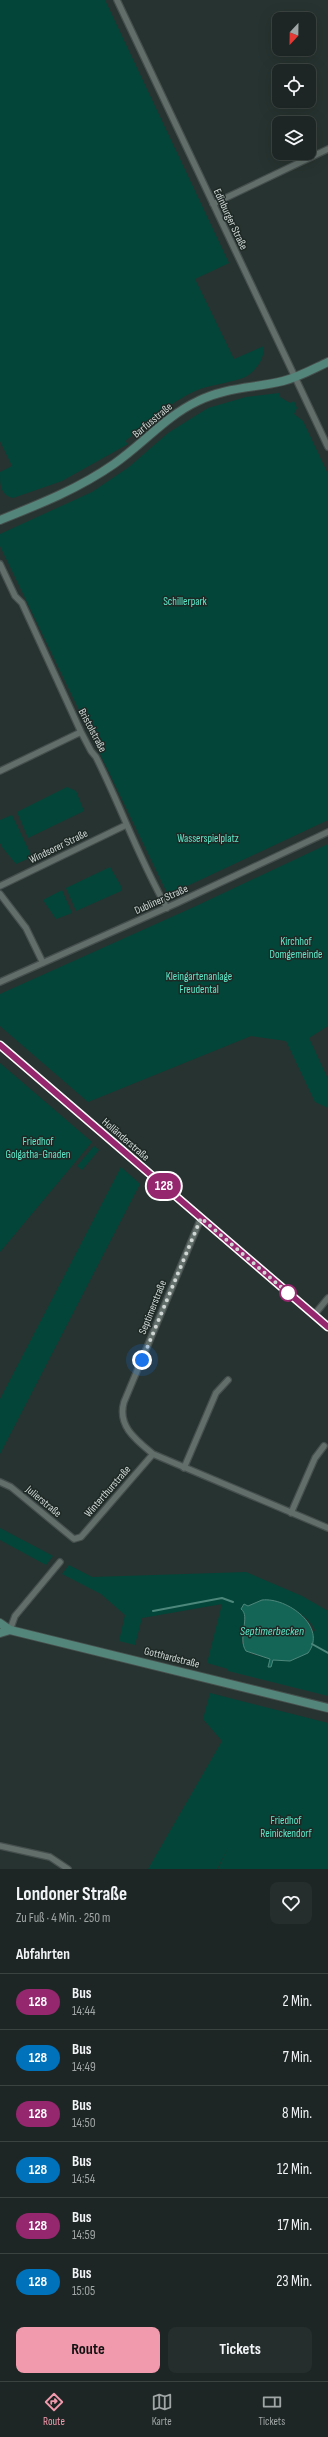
<!DOCTYPE html>
<html lang="de">
<head>
<meta charset="utf-8">
<style>
	:root { --surface:#1d2624; --page:#252e2c; --text:#f1f3f6; --muted:#a0a5a6; --line:#3b4341; --accent:#f29aad }
	body { margin:0; font-family:"Sofia Sans Condensed",sans-serif; background:var(--page); color:var(--text); height:100vh; display:flex; flex-direction:column; font-size:15px; white-space:nowrap }
	* { box-sizing:border-box; margin:0 }
	p { font-size:13px; color:var(--muted) }
	.icon { flex:none; width:22px; height:22px; fill:none; stroke:currentColor; stroke-width:2; stroke-linecap:round; stroke-linejoin:round }
	.map { position:relative; height:1869px; overflow:hidden }
	.panel { display:flex; flex-direction:column; background:var(--surface); flex:1 }
	.panel>* { flex:none }
	.badge { padding:0 8px; border-radius:13px; font-size:14px; line-height:26px }
	.needle { width:26px; rotate:202deg }
	.controls { position:absolute; left:272px; top:12px; display:grid; gap:8px }
	.controls a { display:grid; place-items:center; width:44px; height:44px; border-radius:8px; background:var(--surface); box-shadow:0 4px 16px #0002,0 0 0 1px var(--line); font-size:20px }
	.you { position:absolute; width:20px; height:20px; margin:-10px; border:3px solid #fff; border-radius:50%; background:#1a73e8; box-shadow:0 0 0 6px #1a73e833 }
	.map>.badge { position:absolute; translate:-50% -50%; box-shadow:0 0 0 2px #fff }
	h2 { padding:0 16px; font-size:15px; line-height:36px }
	.round { display:grid; place-items:center; flex:none; width:42px; height:42px; border-radius:8px; background:var(--page) }
	.overview { display:flex; align-items:center; justify-content:space-between; height:68px; padding:0 16px }
	h1 { font-size:19px; font-weight:700; line-height:30px }
	.action { display:flex; gap:8px; margin-top:auto; padding:8px 16px }
	.action a { flex:1; height:46px; border-radius:8px; background:var(--accent); color:#111; font-size:16px; font-weight:700; line-height:46px; text-align:center }
	.action a+a { background:var(--page); color:var(--text) }
	ul { padding:0; list-style:none }
	li { display:flex; align-items:center; gap:12px; height:56px; padding:0 16px; border-top:1px solid var(--line) }
	li div { flex:1 }
	li b { display:block; font-size:15px }
	li em { font-style:normal }
	li .badge { min-width:44px; font-weight:700; text-align:center }
	.tabs { display:flex; justify-content:space-around; align-items:center; height:56px; border-top:1px solid var(--line); background:var(--surface); font-size:11px; color:var(--muted) }
	.tabs a { display:grid; justify-items:center; gap:2px }
	.tabs .selected { color:var(--accent) }
	.map>svg:first-child { display:block }
	.green { fill:#034639; fill-rule:evenodd }
	.water { fill:#156556; stroke:#4d877c }
	.lines { fill:none; stroke-linecap:round; stroke-linejoin:round }
	.stream { stroke:#4d877c; stroke-width:2 }
	.minor-casing { stroke:#454f4d; stroke-width:8 }
	.tertiary-casing { stroke:#454f4d; stroke-width:9 }
	.secondary-casing { stroke:#454f4d; stroke-width:10 }
	.minor { stroke:#616e6a; stroke-width:5.5 }
	.tertiary { stroke:#616e6a; stroke-width:7 }
	.secondary { stroke:#54857a; stroke-width:8 }
	.line-casing { stroke:#fff; stroke-width:9 }
	.line { stroke:#95276e; stroke-width:6 }
	.walk { stroke:#cfd6d4; stroke-width:4; stroke-dasharray:0 7.2 }
	.stop-dot { fill:#fff; stroke:#95276e; stroke-width:2 }
	.labels { text-anchor:middle; stroke-width:3; stroke-linejoin:round; paint-order:stroke }
	.street-label { font-size:11px; fill:#cfd6d4; stroke:#1e2926 }
	.park-label { font-size:11px; fill:#5de8c9; stroke:#1e2926 }
	.water-label { font-size:12px; font-style:italic; fill:#5de8c9; stroke:#1e2926 }
</style>
</head>
<body>
<div class="map">
<svg width="328" height="1869" viewBox="0 0 328 1869">
	<rect width="100%" height="100%" fill="#273330"/>
	<path class="green" d="M0,0H105L229,263L195,279L234,359L264,346C264,359 258,368 247,376C239,381 211,385 200,389C171,400 149,424 125,441L128,444L62,481L13,498C0,495 0,484 0,472L12,466L0,441Z
		M279,393L280,397L290,403L294,401L297,408L294,414L303,421L328,474V820L168,895L0,546V534L92,492L129,467L168,433L208,408L246,397Z
		M67,787L76,791L84,811L28,838L17,812Z
		M12,815L32,857L16,864L2,847V843L0,844V820Z
		M328,844V1026L309,1038L328,1079V1108L315,1102L286,1041L251,1036L88,1102L0,1026V994L196,906Z
		M110,867L121,886V891L76,911L66,888Z
		M62,890L72,913L56,919L43,900Z
		M0,1063L92,1142L0,1252Z
		M94,1146L99,1150L82,1170L77,1166Z
		M121,1167L140,1184L0,1454V1399Z
		M0,1528L53,1556L46,1565L0,1540Z
		M69,1565L92,1577L246,1572L302,1596L328,1611V1696L228,1671V1669L207,1663L222,1604L142,1618L135,1645L119,1641L125,1615L101,1594L62,1574ZM262,1600C279,1598 308,1614 315,1630L296,1659L273,1660L269,1667L270,1659L251,1654L241,1642L245,1615L244,1605L248,1606Z
		M210,1693L328,1723V1869H218L228,1848L217,1869H148L222,1741L203,1719Z"/>
	<path class="water" d="M262,1600C287,1597 328,1627 308,1653L290,1661L273,1660L271,1667H268L270,1659L246,1651C237,1638 251,1616 241,1609L244,1604L248,1606Z"/>
	<g class="lines">
		<path class="stream" d="M153,1611L222,1598L233,1602
			M312,1644L328,1653"/>
		<defs>
			<path id="minor" d="M117,0L328,447
				M213,204L328,149
				M0,564L15,596L22,603L81,732L91,751L96,757C121,807 139,859 167,908
				M0,771L81,732
				M0,886L126,825
				M0,894L26,928L43,963
				M0,982L177,903L328,832
				M201,1218L124,1402C117,1426 136,1440 153,1454L328,1528
				M314,1315L328,1298
				M184,1468L216,1393L228,1380
				M0,1482L11,1487L74,1539L81,1537L153,1454
				M291,1513L315,1458L324,1446
				M10,1630L15,1616L60,1562
				M0,1846L50,1857L68,1869"/>
			<path id="tertiary" d="M0,1045L328,1327"/>
			<path id="secondary" d="M0,520C40,504 78,489 114,464C143,444 166,416 198,401C226,387 255,388 283,381C299,377 313,369 328,362
				M0,1623L10,1630L328,1708
				M0,1633L10,1630"/>
		</defs>
		<use href="#minor" class="minor-casing"/>
		<use href="#tertiary" class="tertiary-casing"/>
		<use href="#secondary" class="secondary-casing"/>
		<use href="#minor" class="minor"/>
		<use href="#tertiary" class="tertiary"/>
		<use href="#secondary" class="secondary"/>
	</g>
	<g class="lines">
		<defs>
			<path id="line" d="M0,1045L328,1327"/>
		</defs>
		<use href="#line" class="line-casing"/>
		<use href="#line" class="line"/>
		<path class="walk" d="M142,1360L201,1218L288,1293"/>
	</g>
	<circle class="stop-dot" cx="288" cy="1293" r="8"/>
	<g class="labels">
		<g class="street-label">
			<text transform="translate(231 219) rotate(65)" y="4">Edinburger Straße</text>
			<text transform="translate(152 420) rotate(-40)" y="4">Barfusstraße</text>
			<text transform="translate(93 730) rotate(62)" y="4">Bristolstraße</text>
			<text transform="translate(58 846) rotate(-26)" y="4">Windsorer Straße</text>
			<text transform="translate(161 899) rotate(-24)" y="4">Dubliner Straße</text>
			<text transform="translate(126 1139) rotate(41)" y="4">Holländerstraße</text>
			<text transform="translate(152 1307) rotate(-68)" y="4">Septimerstraße</text>
			<text transform="translate(107 1491) rotate(-49)" y="4">Winterthurstraße</text>
			<text transform="translate(44 1501) rotate(40)" y="4">Julierstraße</text>
			<text transform="translate(172 1657) rotate(14)" y="4">Gotthardstraße</text>
		</g>
		<g class="park-label">
			<text x="185" y="605">Schillerpark</text>
			<text x="208" y="842">Wasserspielplatz</text>
			<text x="296" y="945">Kirchhof<tspan x="296" dy="13">Domgemeinde</tspan></text>
			<text x="199" y="980">Kleingartenanlage<tspan x="199" dy="13">Freudental</tspan></text>
			<text x="38" y="1145">Friedhof<tspan x="38" dy="13">Golgatha-Gnaden</tspan></text>
			<text x="286" y="1824">Friedhof<tspan x="286" dy="13">Reinickendorf</tspan></text>
		</g>
		<g class="water-label">
			<text x="272" y="1635">Septimerbecken</text>
		</g>
	</g>
</svg>
<div class="controls">
<a><svg class="needle" viewBox="-14 -14 28 28"><path d="M0-13l5 13h-10z" fill="#e53935"/><path d="M0 13l5-13h-10z" fill="#a0a5a6"/></svg></a>
<a><svg class="icon" aria-label="locate" viewBox="0 0 24 24"><circle cx="12" cy="12" r="6"/><path d="M12 2v4M12 18v4M2 12h4M18 12h4"/></svg></a>
<a><svg class="icon" aria-label="layers" viewBox="0 0 24 24"><path d="M12 4l9 5-9 5-9-5zM3 14l9 5 9-5"/></svg></a>
</div>
<div class="you" style="left:142px;top:1360px"></div>
<b class="badge" style="left:164px;top:1186px;background:#95276e;color:#fff">128</b>
</div>
<section class="panel">
<div class="overview"><div><h1>Londoner Straße</h1><p>Zu Fuß · 4 Min. · 250 m</p></div><a class="round"><svg class="icon" aria-label="heart" viewBox="0 0 24 24"><path d="M12 20l-8-8c-3-5 5-10 8-4 3-6 11-1 8 4z"/></svg></a></div>
<h2>Abfahrten</h2>
<ul>
<li><span class="badge" style="background:#95276e;color:#fff">128</span><div><b>Bus</b><p>14:44</p></div><em>2 Min.</em></li>
<li><span class="badge" style="background:#0072bc;color:#fff">128</span><div><b>Bus</b><p>14:49</p></div><em>7 Min.</em></li>
<li><span class="badge" style="background:#95276e;color:#fff">128</span><div><b>Bus</b><p>14:50</p></div><em>8 Min.</em></li>
<li><span class="badge" style="background:#0072bc;color:#fff">128</span><div><b>Bus</b><p>14:54</p></div><em>12 Min.</em></li>
<li><span class="badge" style="background:#95276e;color:#fff">128</span><div><b>Bus</b><p>14:59</p></div><em>17 Min.</em></li>
<li><span class="badge" style="background:#0072bc;color:#fff">128</span><div><b>Bus</b><p>15:05</p></div><em>23 Min.</em></li>
</ul>
<div class="action"><a>Route</a><a>Tickets</a></div>
</section>
<nav class="tabs">
<a class="selected"><svg class="icon" aria-label="directions" viewBox="0 0 24 24"><path d="M12 3l9 9-9 9-9-9zM9 14v-3h6M13 9l2 2-2 2"/></svg>Route</a>
<a><svg class="icon" aria-label="map" viewBox="0 0 24 24"><path d="M3 6l6-2 6 2 6-2v14l-6 2-6-2-6 2zM9 4v14M15 6v14"/></svg>Karte</a>
<a><svg class="icon" aria-label="tickets" viewBox="0 0 24 24"><path d="M3 7h18v10H3zM15 7v10"/></svg>Tickets</a>
</nav>
</body>
</html>
